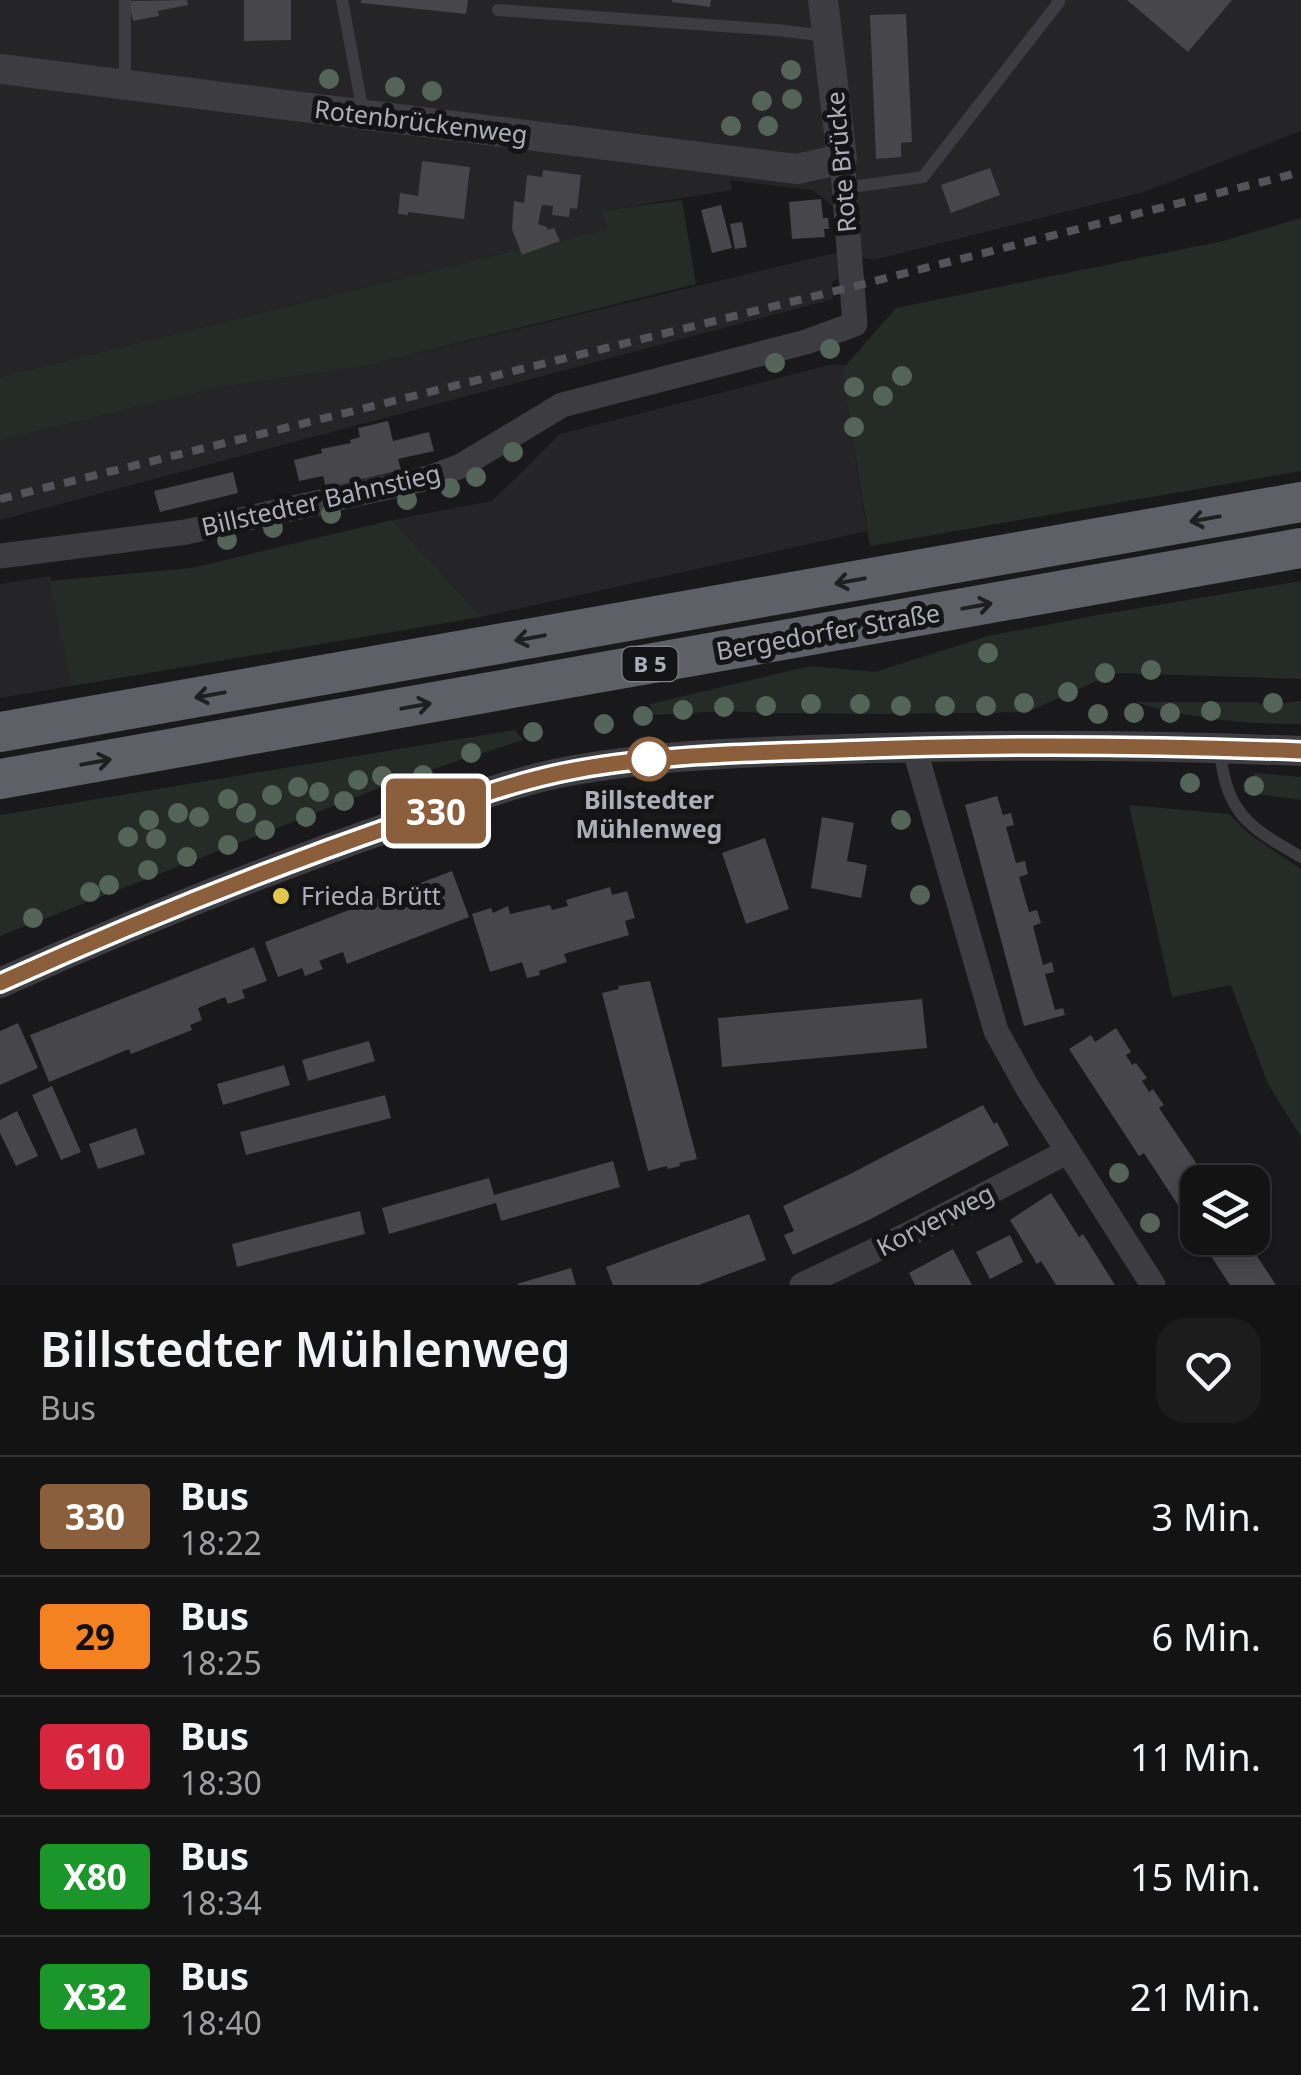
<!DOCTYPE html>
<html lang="de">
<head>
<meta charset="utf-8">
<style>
	:root { --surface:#131314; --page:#1c1c1d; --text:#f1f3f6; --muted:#9d9ea0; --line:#323234 }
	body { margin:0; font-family:"Noto Sans",sans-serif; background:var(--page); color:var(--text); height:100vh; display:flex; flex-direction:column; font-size:38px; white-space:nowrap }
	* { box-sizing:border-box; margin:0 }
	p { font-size:32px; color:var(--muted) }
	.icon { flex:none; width:55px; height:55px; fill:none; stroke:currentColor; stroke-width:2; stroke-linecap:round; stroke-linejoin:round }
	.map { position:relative; height:1285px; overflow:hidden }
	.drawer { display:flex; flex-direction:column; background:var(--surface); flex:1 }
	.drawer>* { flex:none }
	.badge { padding:0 20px; border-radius:8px; font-size:35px; line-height:65px }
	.fabs { position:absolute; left:1180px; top:1165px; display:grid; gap:20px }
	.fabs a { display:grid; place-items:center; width:90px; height:90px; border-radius:20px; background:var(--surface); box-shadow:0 5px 15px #0003,0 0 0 2px var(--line); font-size:50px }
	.map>.badge { position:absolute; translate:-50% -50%; box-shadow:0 0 0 5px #fff }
	.round { display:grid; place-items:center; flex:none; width:105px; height:105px; border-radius:30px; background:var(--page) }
	.head { display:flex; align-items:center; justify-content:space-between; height:170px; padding:0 40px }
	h1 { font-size:48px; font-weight:600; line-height:75px }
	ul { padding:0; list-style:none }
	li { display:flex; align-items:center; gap:30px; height:120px; padding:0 40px; border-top:2px solid var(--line) }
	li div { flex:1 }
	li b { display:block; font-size:38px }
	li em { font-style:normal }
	li .badge { min-width:110px; font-weight:700; text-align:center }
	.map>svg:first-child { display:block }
	.built { fill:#252528 }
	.green { fill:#252c27 }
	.building { fill:#46464b }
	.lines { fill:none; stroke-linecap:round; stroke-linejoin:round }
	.service { stroke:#3c3c41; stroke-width:12 }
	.minor { stroke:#3c3c41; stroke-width:25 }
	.tertiary { stroke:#3c3c41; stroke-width:30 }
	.trunk { stroke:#5f6067; stroke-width:40 }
	.rail { stroke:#53545a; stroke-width:8; stroke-dasharray:12 10; stroke-linecap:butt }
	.tree { fill:#556459 }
	.oneway { stroke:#1f1f22 }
	.line-casing { stroke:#fff; stroke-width:22 }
	.line { stroke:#8b5e3c; stroke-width:15 }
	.stop-dot { fill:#fff; stroke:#8b5e3c; stroke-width:5 }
	.poi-dot { fill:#e1c84a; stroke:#141416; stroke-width:4 }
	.labels { text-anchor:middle; stroke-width:10; stroke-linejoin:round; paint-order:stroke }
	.shield { fill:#141416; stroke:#7f8088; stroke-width:2.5 }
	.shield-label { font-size:22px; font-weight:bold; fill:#adaeb9 }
	.street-label { font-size:25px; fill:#adaeb9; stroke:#141416 }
	.stop-label { font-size:25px; font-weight:bold; fill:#adaeb9; stroke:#141416 }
	.poi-label { font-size:25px; fill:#adaeb9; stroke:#141416; text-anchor:start }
</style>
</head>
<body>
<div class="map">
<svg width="1301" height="1285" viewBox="0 0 1301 1285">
	<rect width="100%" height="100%" fill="#19191b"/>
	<path class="built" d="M0,0H1301V131L1144,192L874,260L839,252L840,279L832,281L833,299L0,520V440L220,387L364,366L839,252L833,206L812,190L730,180L732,190L603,211L609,229L560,241L522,255L519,249L0,377Z
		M833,364L846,365L843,377L867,531L481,617L392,520L492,501L560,434Z
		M50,576L71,686L0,698V584Z"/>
	<path class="green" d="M682,200L696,284L364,366L220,387L0,440V377L520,249L523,255L560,241L608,229L602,211Z
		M1301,218V471L870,546L843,377L846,365L896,308L1223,241Z
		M392,520L481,617L71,686L50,581L192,568Z
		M1301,581V679L1115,673L1027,712L888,714L763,713L729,711L652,715L650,704L811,666L875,672L988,636L1098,615Z
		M1301,701V724C1244,724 1190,719 1135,702H1256C1275,709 1281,702 1301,701Z
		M515,730L523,740L405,778L0,936V815Z
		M1255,773L1301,777V800L1243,792Z
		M1129,805L1229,814L1249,834L1301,869V1137L1268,1084L1231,985L1172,997Z"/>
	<path class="building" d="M187,0L188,5L158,11L159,16L133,21L129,1Z
		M244,0H291V40L244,41Z
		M361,0H468L466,14L361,3Z
		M672,0H711L710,7L672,2Z
		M1127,0H1232L1188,52Z
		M906,14L912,142L901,143V157L876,159L870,15Z
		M422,161L470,167L464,219L408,212V215L398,214L400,193L418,196Z
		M990,168L1000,195L951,213L941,185Z
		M543,170L581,175L577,209L570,208L569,217L552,215L553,206L542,205L538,224L547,227L548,230L554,228L560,241L522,255L512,229L514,201L524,203L527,175L542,177Z
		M821,199L823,218H828L829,229H824L825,237L792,239L789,202Z
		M721,205L732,248L712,253L701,210Z
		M742,222L747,247L735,249L730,224Z
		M388,421L393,441L429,432L434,451L398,459L401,470L326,488L323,476L299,481L294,460L322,453L321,449L351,443L350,440L360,437L358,428Z
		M233,472L238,493L160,512L154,491Z
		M997,796L1003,815L1011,813L1014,825L1006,827L1016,863L1025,861L1028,874L1019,877L1029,912L1037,910L1041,923L1033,926L1043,965L1052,962L1054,972L1045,974L1055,1010L1063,1008L1065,1015L1024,1026L965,805Z
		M822,817L854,823L847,861L867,865L861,898L811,888Z
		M765,838L789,909L746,924L722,853Z
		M452,871L469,917L347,964L343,952L319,961L323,969L305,976L302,968L278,977L265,942Z
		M610,887L612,895L627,891L635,918L625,921L629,935L564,954L567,962L539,971L540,975L527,978L522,962L490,972L472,914L491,908L493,913L508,906L510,914L550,905L552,910L568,906L566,900Z
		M254,947L267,981L242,990L245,998L228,1004L225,997L198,1008L202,1020L190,1025L192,1030L131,1054L129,1049L49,1082L30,1035Z
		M650,981L697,1159L679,1163L680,1166L668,1169L667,1166L648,1171L602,993L619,989L618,986Z
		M922,999L927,1048L722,1067L718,1018Z
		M18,1023L38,1068L0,1085V1031Z
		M1116,1028L1131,1052L1126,1055L1132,1065L1136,1063L1147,1078L1142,1081L1149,1092L1153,1089L1164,1105L1159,1108L1209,1182H1198V1236L1144,1153L1139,1156L1069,1049L1091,1035L1095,1042Z
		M369,1041L375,1061L308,1081L302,1060Z
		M284,1065L290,1085L223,1105L217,1084Z
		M52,1086L81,1152L61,1160L32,1095Z
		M385,1095L391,1118L246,1155L240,1132Z
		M983,1105L994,1124L997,1122L1009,1145L869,1220L793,1255L784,1235L794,1231L783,1206L848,1175Z
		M17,1111L38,1156L16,1166L0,1133V1120Z
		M136,1128L145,1154L98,1169L89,1144Z
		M613,1161L620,1187L501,1221L496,1203L389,1234L382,1208L489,1178L494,1195Z
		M1051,1193L1079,1237L1083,1234L1115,1285H1056L1041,1261L1037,1264L1010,1220Z
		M360,1211L365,1234L237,1267L232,1244Z
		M749,1214L766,1260L699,1285H613L606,1267Z
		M1010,1235L1023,1262L990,1279L976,1252Z
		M1199,1238H1245L1276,1285H1230Z
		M953,1249L972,1285H915L909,1273Z
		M571,1268L576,1285H518L517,1284Z"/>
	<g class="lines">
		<path class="service" d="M342,0L363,112
			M498,10L777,30L825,36
			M125,84V0
			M845,188L923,177L1059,2L1057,0
			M1220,750C1226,814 1249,827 1301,857"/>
		<path class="minor" d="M0,556L186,532L429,478L461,466L562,405L806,342L855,324L842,159
			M914,747L996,1031L1027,1087L1153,1285
			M802,1285L905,1236L1067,1152"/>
		<path class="tertiary" d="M0,69L797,169L842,159L823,0
			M0,983C131,924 265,870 401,823C458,804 515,780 575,770C665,754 755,752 846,749C998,744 1150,745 1301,751"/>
		<path class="trunk" d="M0,732L1301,502
			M0,779L1301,548"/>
		<path class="rail" d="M0,499L851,287L1301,172"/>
	</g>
	<g class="tree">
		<circle cx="791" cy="70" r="10"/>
		<circle cx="329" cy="79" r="10"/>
		<circle cx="395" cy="87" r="10"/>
		<circle cx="432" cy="91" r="10"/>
		<circle cx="792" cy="99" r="10"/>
		<circle cx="762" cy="101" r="10"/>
		<circle cx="731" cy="126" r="10"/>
		<circle cx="768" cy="126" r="10"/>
		<circle cx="830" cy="349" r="10"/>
		<circle cx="775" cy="363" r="10"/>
		<circle cx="902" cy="376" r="10"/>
		<circle cx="854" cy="387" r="10"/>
		<circle cx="883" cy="396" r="10"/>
		<circle cx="854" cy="427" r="10"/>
		<circle cx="513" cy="452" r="10"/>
		<circle cx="476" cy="477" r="10"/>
		<circle cx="450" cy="488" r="10"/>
		<circle cx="407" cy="500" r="10"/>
		<circle cx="331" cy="514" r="10"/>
		<circle cx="273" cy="528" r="10"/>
		<circle cx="227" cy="540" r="10"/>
		<circle cx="988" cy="653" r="10"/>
		<circle cx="1151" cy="670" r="10"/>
		<circle cx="1105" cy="673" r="10"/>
		<circle cx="1068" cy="692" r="10"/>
		<circle cx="1024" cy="703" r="10"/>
		<circle cx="1273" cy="703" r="10"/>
		<circle cx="811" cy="704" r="10"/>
		<circle cx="860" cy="704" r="10"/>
		<circle cx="766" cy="706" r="10"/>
		<circle cx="901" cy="706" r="10"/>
		<circle cx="945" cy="706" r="10"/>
		<circle cx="986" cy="706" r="10"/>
		<circle cx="724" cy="707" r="10"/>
		<circle cx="683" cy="710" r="10"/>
		<circle cx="1211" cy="711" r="10"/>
		<circle cx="1134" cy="713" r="10"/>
		<circle cx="1170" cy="713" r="10"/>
		<circle cx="1098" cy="714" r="10"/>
		<circle cx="643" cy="716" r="10"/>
		<circle cx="604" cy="724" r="10"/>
		<circle cx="533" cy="732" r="10"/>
		<circle cx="471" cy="753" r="10"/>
		<circle cx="423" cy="775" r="10"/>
		<circle cx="382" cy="776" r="10"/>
		<circle cx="358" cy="780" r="10"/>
		<circle cx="1190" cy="783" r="10"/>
		<circle cx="1254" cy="786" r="10"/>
		<circle cx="298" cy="787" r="10"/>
		<circle cx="319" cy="792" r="10"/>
		<circle cx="272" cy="795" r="10"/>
		<circle cx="228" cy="799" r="10"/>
		<circle cx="344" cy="801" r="10"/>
		<circle cx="178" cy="813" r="10"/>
		<circle cx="246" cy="813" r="10"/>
		<circle cx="199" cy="817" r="10"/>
		<circle cx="306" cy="817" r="10"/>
		<circle cx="149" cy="820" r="10"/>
		<circle cx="901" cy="820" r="10"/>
		<circle cx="265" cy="830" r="10"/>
		<circle cx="128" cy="837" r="10"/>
		<circle cx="156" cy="839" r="10"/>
		<circle cx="228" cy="845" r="10"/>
		<circle cx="187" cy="857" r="10"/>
		<circle cx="148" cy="870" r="10"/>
		<circle cx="109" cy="885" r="10"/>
		<circle cx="90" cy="892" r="10"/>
		<circle cx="920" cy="895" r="10"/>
		<circle cx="33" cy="918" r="10"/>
		<circle cx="1119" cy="1173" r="10"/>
		<circle cx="1150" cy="1223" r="10"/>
	</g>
	<defs><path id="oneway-shaft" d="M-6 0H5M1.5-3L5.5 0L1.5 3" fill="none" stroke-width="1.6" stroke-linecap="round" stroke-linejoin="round" transform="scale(2.5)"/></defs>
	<g class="oneway">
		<use href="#oneway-shaft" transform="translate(1205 519) rotate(170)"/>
		<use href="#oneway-shaft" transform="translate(850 581) rotate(170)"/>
		<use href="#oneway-shaft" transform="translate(977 606) rotate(-10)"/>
		<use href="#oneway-shaft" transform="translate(530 638) rotate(170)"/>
		<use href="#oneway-shaft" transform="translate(210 695) rotate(170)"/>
		<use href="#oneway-shaft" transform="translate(416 706) rotate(-10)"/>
		<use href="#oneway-shaft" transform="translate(96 762) rotate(-10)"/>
	</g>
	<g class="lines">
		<defs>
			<path id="line" d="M0,983C131,924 265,870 401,823C458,803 515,781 575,770C662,754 750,753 839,750C993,744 1147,745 1301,751"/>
		</defs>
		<use href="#line" class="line-casing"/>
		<use href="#line" class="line"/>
	</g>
	<circle class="stop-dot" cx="649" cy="759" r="20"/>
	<circle class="poi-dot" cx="281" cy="896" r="10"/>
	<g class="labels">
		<rect class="shield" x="622.5" y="647" width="55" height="34" rx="8"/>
		<g class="shield-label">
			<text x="650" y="672">B 5</text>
		</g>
		<g class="street-label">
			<text transform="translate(421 122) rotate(7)" y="9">Rotenbrückenweg</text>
			<text transform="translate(841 162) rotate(-95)" y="9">Rote Brücke</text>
			<text transform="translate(321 500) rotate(-13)" y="9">Billstedter Bahnstieg</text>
			<text transform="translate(828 632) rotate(-10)" y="9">Bergedorfer Straße</text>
			<text transform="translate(935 1220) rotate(-27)" y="9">Korverweg</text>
		</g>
		<g class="stop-label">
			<text x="649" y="809">Billstedter<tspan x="649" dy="29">Mühlenweg</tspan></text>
		</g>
		<g class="poi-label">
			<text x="301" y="905">Frieda Brütt</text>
		</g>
	</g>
</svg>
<div class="fabs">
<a><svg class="icon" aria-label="layers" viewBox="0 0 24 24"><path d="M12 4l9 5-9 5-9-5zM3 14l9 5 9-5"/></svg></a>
</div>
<b class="badge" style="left:436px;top:811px;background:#8b5e3c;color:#fff">330</b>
</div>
<section class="drawer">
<div class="head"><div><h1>Billstedter Mühlenweg</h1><p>Bus</p></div><a class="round"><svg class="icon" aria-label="heart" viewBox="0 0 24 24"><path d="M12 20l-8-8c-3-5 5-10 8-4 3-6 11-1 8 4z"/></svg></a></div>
<ul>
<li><span class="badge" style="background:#8b5e3c;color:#fff">330</span><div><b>Bus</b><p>18:22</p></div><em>3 Min.</em></li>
<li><span class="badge" style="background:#f58220;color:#111">29</span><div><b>Bus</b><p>18:25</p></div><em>6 Min.</em></li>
<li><span class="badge" style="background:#d7263d;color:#fff">610</span><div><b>Bus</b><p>18:30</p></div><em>11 Min.</em></li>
<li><span class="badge" style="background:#1a962b;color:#fff">X80</span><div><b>Bus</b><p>18:34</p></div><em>15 Min.</em></li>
<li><span class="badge" style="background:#1a962b;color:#fff">X32</span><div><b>Bus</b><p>18:40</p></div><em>21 Min.</em></li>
</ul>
</section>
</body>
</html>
